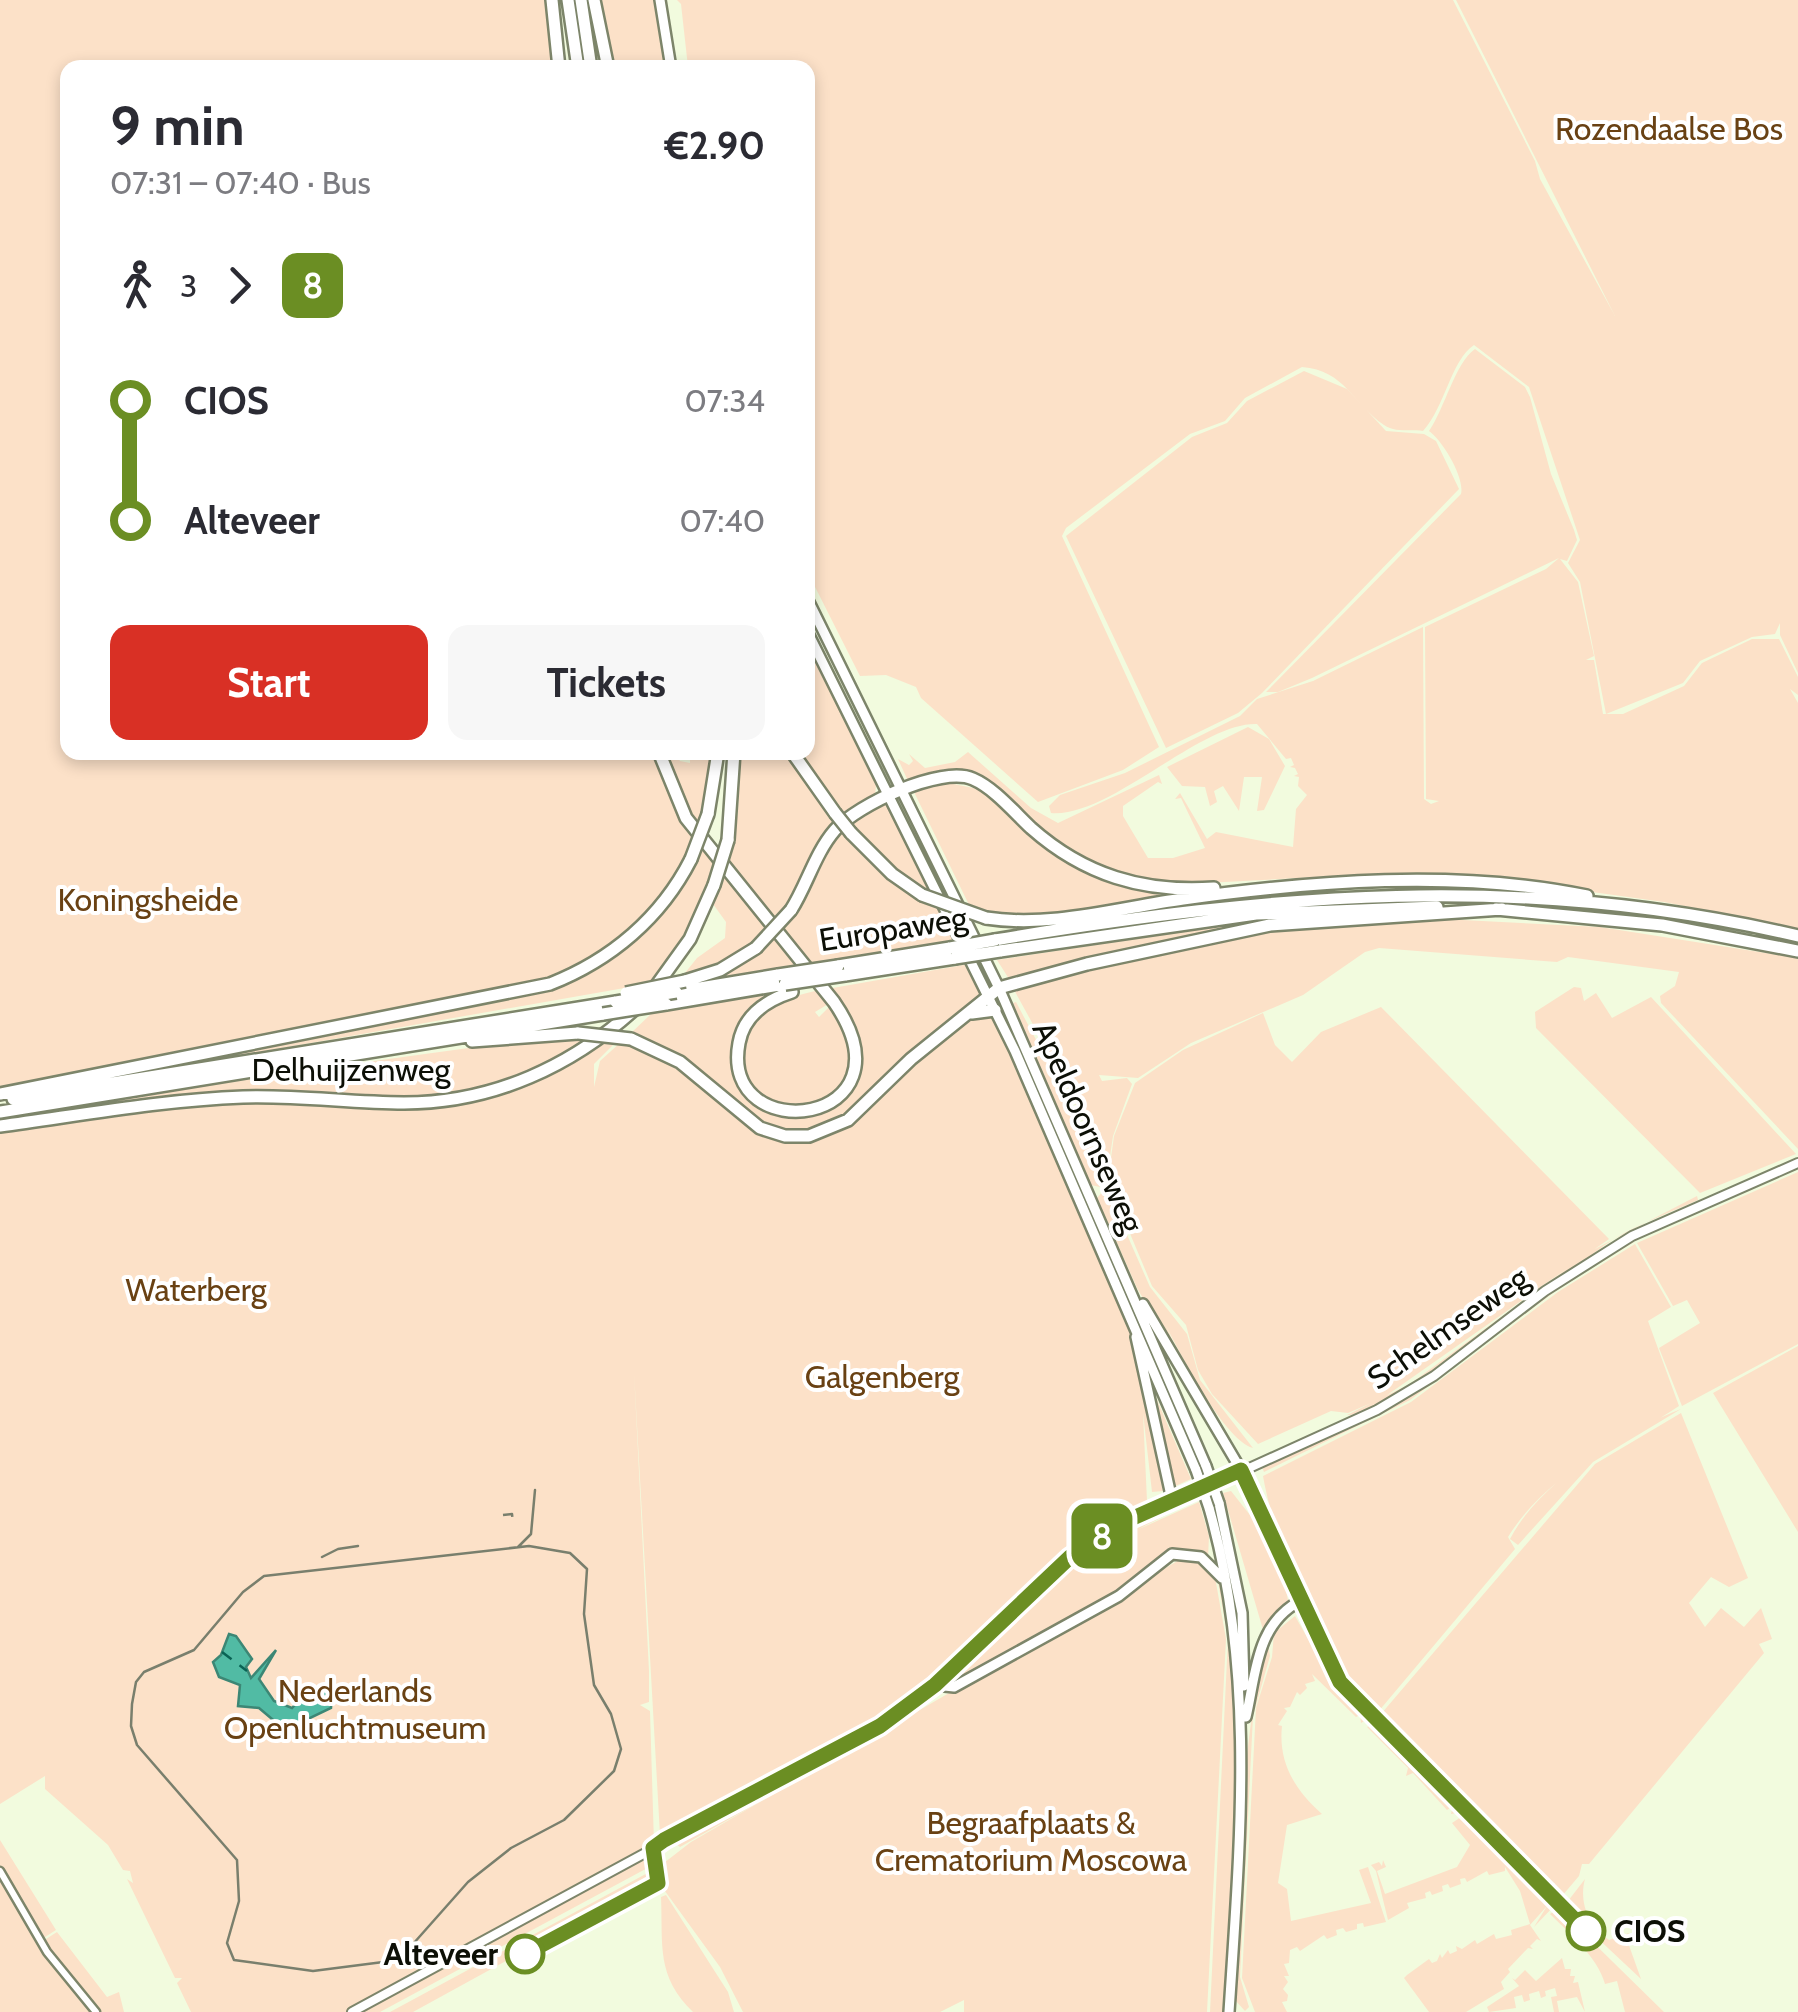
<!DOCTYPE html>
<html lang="en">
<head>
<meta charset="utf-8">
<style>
	:root { --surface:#fff; --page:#f7f7f7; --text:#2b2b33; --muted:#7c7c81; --accent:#d93025 }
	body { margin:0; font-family:Cabin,sans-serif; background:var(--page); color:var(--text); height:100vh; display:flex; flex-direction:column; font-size:38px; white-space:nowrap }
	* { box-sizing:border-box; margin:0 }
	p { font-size:32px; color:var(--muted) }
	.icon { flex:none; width:55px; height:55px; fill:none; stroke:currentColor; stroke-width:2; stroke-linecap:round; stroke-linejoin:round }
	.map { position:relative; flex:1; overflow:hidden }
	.side { position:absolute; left:60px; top:60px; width:755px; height:700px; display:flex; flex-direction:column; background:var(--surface); border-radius:20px; box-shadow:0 5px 15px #0003 }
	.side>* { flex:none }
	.badge { padding:0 20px; border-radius:15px; font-size:35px; line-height:65px }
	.map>.badge { position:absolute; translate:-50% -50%; box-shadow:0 0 0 5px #fff }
	.legs { display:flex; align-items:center; gap:15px; height:110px; padding:0 50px; font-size:32px }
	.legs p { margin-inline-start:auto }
	.head { display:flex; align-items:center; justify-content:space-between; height:170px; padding:0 50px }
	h1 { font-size:55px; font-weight:800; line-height:75px }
	.action { display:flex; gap:20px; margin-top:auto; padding:20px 50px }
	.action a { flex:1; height:115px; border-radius:20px; background:var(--accent); color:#fff; font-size:40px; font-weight:800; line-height:115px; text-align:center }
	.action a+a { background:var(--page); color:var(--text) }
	ul { padding:0 50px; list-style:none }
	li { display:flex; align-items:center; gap:35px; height:120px; font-size:38px }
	li i { display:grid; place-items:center; width:15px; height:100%; margin:0 12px; background:currentColor }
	li i::after { content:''; width:25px; height:25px; margin:-12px; border:8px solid; border-radius:50%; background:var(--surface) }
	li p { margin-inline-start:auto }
	li:first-child i { background:linear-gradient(#0000 50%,currentColor 0) }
	li:last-child i { background:linear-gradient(currentColor 50%,#0000 0) }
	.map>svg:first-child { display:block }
	.green { fill:#fce1c8 }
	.water { fill:#51bba4; stroke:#3c8775; stroke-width:2.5 }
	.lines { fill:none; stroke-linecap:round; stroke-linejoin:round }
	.ferry { stroke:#0a6354; stroke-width:2.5; stroke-dasharray:12 10; stroke-linecap:butt }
	.tertiary-casing { stroke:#7d856a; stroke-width:11 }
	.secondary-casing { stroke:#7d856a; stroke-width:12 }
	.primary-casing { stroke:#7d856a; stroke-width:14 }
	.motorway-casing { stroke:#7d856a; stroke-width:16 }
	.tertiary { stroke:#fff; stroke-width:6 }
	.secondary { stroke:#fff; stroke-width:8 }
	.primary { stroke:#fff; stroke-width:9 }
	.motorway { stroke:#fff; stroke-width:11 }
	.tram { stroke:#797f6d; stroke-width:2.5 }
	.rail { stroke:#797f6d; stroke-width:2.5; stroke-dasharray:12 12; stroke-linecap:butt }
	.primary-bridge-casing { stroke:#7d856a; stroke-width:14; stroke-linecap:butt }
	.motorway-bridge-casing { stroke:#7d856a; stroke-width:16; stroke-linecap:butt }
	.primary-bridge { stroke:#fff; stroke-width:9 }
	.motorway-bridge { stroke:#fff; stroke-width:11 }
	.line-1-casing { stroke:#fff; stroke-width:22 }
	.line-1 { stroke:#6b8e23; stroke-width:15 }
	.stop-1-dot { fill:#fff; stroke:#6b8e23; stroke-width:5 }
	.labels { text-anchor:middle; stroke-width:8; stroke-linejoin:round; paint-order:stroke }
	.park-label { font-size:32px; fill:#694113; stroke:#fff }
	.street-label { font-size:32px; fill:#0c0f06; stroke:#fff }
	.stop-label { font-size:32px; font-weight:bold; fill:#0c0f06; stroke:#fff; text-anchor:start }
</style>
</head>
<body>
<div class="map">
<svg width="1798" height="2012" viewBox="0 0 1798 2012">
	<rect width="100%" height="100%" fill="#f2fbde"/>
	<path class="green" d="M0,0H549L555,67L68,68V752L656,753L670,794L695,836C663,910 608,957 533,984L0,1088Z
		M599,0H657L668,67H613Z
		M677,0H1453L1535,161L1540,179L1615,316L1456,0H1798V673L1780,635V623L1775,634L1752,637L1700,661L1683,683L1606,714L1580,582L1568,563L1580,540L1529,387L1474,345C1451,360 1445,407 1423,431C1411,429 1395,433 1384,425C1353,404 1345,370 1302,367L1245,398L1225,421L1190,434L1066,528L1062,536L1159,747L1123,770L1038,802L921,698L916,687L886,675L860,676L808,573V68L688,67L681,4Z
		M1475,349L1525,387L1530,397L1551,474L1574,530L1577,540L1567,561L1560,559L1578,582L1594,656L1586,660H1594L1603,714H1623L1684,686L1702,663L1752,639H1779L1798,677V695L1790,689L1798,703V929L1664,902L1498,879L1374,874L1168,885L1117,877L1049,839L969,770L944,769L908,781L898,759L909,765L913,761L909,754L925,768L955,762L968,752L1031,808L1058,823L1159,775L1162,784L1158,782L1123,806V816L1148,858H1173L1205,848L1181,798L1175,799L1180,793L1207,839L1216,832L1293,847L1296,809L1307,795L1298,786L1299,777L1294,776L1298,774L1295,768L1290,767L1294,765L1291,758L1286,759L1257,724C1200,722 1110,818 1051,813L1049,806L1060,795L1125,773L1240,716L1257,699L1313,681L1423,627L1424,799L1431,804L1439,801L1426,799L1425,627L1546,569L1559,558L1312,678L1278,692H1266L1461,494C1465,478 1443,441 1429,431C1445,408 1455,363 1475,349Z
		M1304,371L1347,389L1386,431L1424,434L1436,441L1459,489L1262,693L1238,713L1166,748L1066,536L1192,437L1227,423L1247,401Z
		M808,646L876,785L875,796L845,816L797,753L808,752V710L813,704Z
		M1248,727L1269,739L1285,766L1264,810L1257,811L1262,777H1244L1239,811L1223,786L1214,791L1217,802L1210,806L1205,787L1182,786L1167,767Z
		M663,753H675L680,761L690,763V753H712L698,829Z
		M740,753H789L838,822L775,924L727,866L738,812Z
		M944,782L978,789L1064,858L1183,892C1112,904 1044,921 972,911L914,792Z
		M888,802L935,897L907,880L849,821Z
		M843,827L940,907L957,941L808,965L780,930Z
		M702,845L718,864L694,923L653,983L111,1078L499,1002L554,987L618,951Z
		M725,873L770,929L728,961L681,978L697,958L725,938L726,922L713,904Z
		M1311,918L1011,982L997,960L1240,923Z
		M1443,919L1600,927L1798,958V1149L1661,1003L1660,996L1675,986L1679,972L1568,957L1557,962L1379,948L1365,952L1303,995L1191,1043L1138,1078L1099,1075L1102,1081L1127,1078L1132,1084L1113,1136L1106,1183L1098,1153L1069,1090L1013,988L1191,943L1299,926Z
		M775,935L801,966L688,984Z
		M969,964L985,997L928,1038L846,1118L804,1134L768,1129L699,1074L629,1035L652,1013L781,991L751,1012L738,1075L781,1114C824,1121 869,1084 857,1037C852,1019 838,1004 827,989Z
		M1574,987L1581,988L1584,1001L1596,993L1612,1018L1651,997L1796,1154L1700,1193L1536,1028L1535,1012Z
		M820,990L830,1003L815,1012L819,1017L831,1005C906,1128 724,1137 745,1043C753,1007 787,997 820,990Z
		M1016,1002L1094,1149L1100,1187L1091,1185L1013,1003Z
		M1381,1007L1609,1239L1383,1398L1348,1413L1331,1411L1258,1444L1212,1394L1198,1370L1186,1325L1152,1286L1121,1212L1110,1165L1114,1136L1135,1083L1183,1050L1263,1013L1275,1045L1292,1062L1321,1032Z
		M978,1015L994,1017L1131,1334L1163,1491L1152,1492L1143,1413L1147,1501L1059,1557L933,1678L890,1712L660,1835L634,1372L649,1671V1702L640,1705L650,1711L654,1844L347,2012H191L177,1983L182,1978H175L127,1879L133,1883L130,1871L123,1870L108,1845L45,1789V1776L0,1804V1132C80,1121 162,1105 242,1103C387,1099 479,1132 608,1040L617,1041L594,1064V1087L600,1061L621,1042L629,1043L684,1070L757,1131L809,1140L842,1128L915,1061Z
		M594,1038L538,1071L469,1093L403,1100L288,1093L0,1122V1116L345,1065L505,1043Z
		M1798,1172V1344L1682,1406L1659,1348L1700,1323L1687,1300L1673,1306L1637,1243Z
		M1107,1189L1150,1287L1187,1334L1200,1380L1253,1448C1209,1436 1122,1237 1107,1189Z
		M1104,1190L1181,1359L1180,1361L1137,1288L1097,1198Z
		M1697,1196L1698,1200C1670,1213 1640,1223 1614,1239C1566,1270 1390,1420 1347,1415L1410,1384L1591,1251Z
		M1629,1240L1634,1242L1557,1290L1410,1400L1264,1472L1262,1467L1398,1403L1527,1307Z
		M1635,1244L1671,1307L1648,1321L1679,1406C1616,1448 1550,1470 1508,1537L1515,1549L1378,1712L1371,1704L1369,1706L1376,1713L1373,1712C1324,1655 1276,1551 1263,1476L1411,1402L1558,1292Z
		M1798,1346V1532L1713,1393Z
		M1148,1379L1191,1479L1171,1488Z
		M1681,1409L1593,1462L1518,1545L1510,1539C1540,1481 1622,1432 1681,1409Z
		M1681,1413L1748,1578L1729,1587L1711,1577L1689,1603L1705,1627L1721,1608L1744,1627L1761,1608L1772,1639L1759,1644L1764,1653L1589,1864H1582L1579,1876L1562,1896L1552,1887L1555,1883L1550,1884L1381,1714L1595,1464Z
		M1231,1491L1261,1529L1284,1581L1289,1605L1264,1633L1223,1493Z
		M1197,1497L1198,1500C1099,1545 1032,1589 959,1670L1076,1566L1128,1534L1199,1502L1209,1536L1208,1558L1186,1551L1167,1554L1131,1585L951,1685L956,1673L944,1684C956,1665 977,1650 993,1634C1053,1576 1115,1521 1197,1497Z
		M1181,1559L1194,1560L1215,1577L1226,1639L1207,2012H964V2000L940,2012H743L720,1967L662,1887L660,1866L691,1842Z
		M1217,1576L1220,1579C1245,1722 1237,1868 1225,2012H1210L1228,1639Z
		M1295,1616L1337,1690L1368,1719L1361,1723L1360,1715L1356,1717L1312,1674L1315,1681L1305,1684L1307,1688L1300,1695L1297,1692L1290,1707L1284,1708L1287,1711L1278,1725L1282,1726C1278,1763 1295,1790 1322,1814L1287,1825L1278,1883L1287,1889L1291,1921L1371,1903L1359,1870L1368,1867L1386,1922L1364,1927L1363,1923L1357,1924V1929L1346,1932L1343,1928L1336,1930L1337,1935L1327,1939L1324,1935L1300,1951L1297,1947L1290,1950L1289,1963L1284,1964L1289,1976H1284L1288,1982L1283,1989L1288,1995L1287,2001L1282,2002L1287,2012H1255L1242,1978L1256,1708L1272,1657L1274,1633Z
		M1267,1637L1270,1656L1253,1716L1240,1977L1249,2007L1245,2011L1235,2000L1234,1989C1240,1872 1239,1751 1267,1637Z
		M902,1716L878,1735L680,1847L674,1842Z
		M1375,1724L1457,1807L1456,1813L1451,1814L1453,1806L1447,1810L1413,1773L1406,1776L1408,1768L1367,1727Z
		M1464,1815L1554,1906L1534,1927L1547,1906L1530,1925L1541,1941L1537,1939L1530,1946L1533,1949L1528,1948L1508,1969L1510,1972L1501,1982L1504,1989L1466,2012H1429L1404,1978L1407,1975L1429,1959L1432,1963L1437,1961L1440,1954L1442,1958L1448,1950L1450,1954L1457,1951L1456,1946L1462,1949L1475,1940L1477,1944L1494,1934L1496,1939L1512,1935L1511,1930L1530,1924L1520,1891L1505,1867V1871L1489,1875L1487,1871L1467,1882L1465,1878L1460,1879L1461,1884L1450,1888L1448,1884L1442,1886L1443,1891L1432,1895L1430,1891L1425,1893L1426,1898L1407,1903L1409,1908L1388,1920L1376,1871L1371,1865L1379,1862L1382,1866L1383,1860L1386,1867L1377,1871L1385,1894L1457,1867L1470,1845L1452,1823Z
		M0,1840L56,1930L42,1939L0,1866Z
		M644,1857L653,1865L380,2012H357Z
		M655,1869L652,1881L413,2012H390Z
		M0,1876L45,1953L92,2012H0Z
		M1585,1879C1579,1900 1587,1926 1609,1940L1629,1933L1626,1937L1641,1979L1592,1933L1589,1925L1585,1927L1567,1908L1579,1915L1568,1901Z
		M666,1895L728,1992L734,2012H693C656,1976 663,1946 661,1897Z
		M1559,1908L1563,1913L1664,2012H1625L1617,1981L1605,1984C1598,1957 1567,1931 1550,1914Z
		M57,1932L107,1997L119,1992L124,2012H99L43,1941Z
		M1562,1958L1565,1969H1571L1570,1976H1575L1573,1983L1578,1982L1585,2012L1577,1997L1557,2001L1559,2012H1554L1551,1997L1557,1996L1555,1988L1545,1991L1546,1996L1541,1998L1539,1991L1529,1994L1530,2000L1524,2002L1522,1995L1514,1997L1516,2008L1489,2012L1487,2007L1519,1986L1512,1978L1515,1980L1525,1970L1536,1981Z"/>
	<path class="water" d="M229,1634L236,1636L252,1659L246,1667L251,1678L276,1650L259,1679L274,1701L292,1708L310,1689L320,1686L332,1691L331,1708L285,1730L259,1708L238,1706L240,1685L219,1677L213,1662L221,1655Z"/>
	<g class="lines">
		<path class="ferry" d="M222,1652L247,1671"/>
		<defs>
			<path id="tertiary" d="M1241,1471L1300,1601
				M0,1871L47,1952L96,2012"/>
			<path id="secondary" d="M659,1845L901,1711L1070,1557L1104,1534L1377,1410L1434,1376L1545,1291L1632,1236L1798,1163
				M352,2012L660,1845"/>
			<path id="primary" d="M660,0L671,68
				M808,600L999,988L1206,1466
				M808,633L1015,1051L1196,1470
				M1143,1304L1241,1470
				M1136,1337L1172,1500
				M1219,1503L1242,1613L1244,1686
				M1209,1508C1256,1672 1240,1843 1229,2012
				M935,1685L954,1687L1119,1596L1172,1554L1201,1557L1222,1578
				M1246,1717C1256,1674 1256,1624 1300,1601"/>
			<path id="motorway" d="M552,0L559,68
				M568,0L578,68
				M581,0L591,68
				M594,0L608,68
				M659,752L686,818L834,1002C920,1127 719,1150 739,1043C744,1015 767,1000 792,992
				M792,752L835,813
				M708,814L718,752
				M851,833L892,874L922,895
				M728,840L734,752
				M1496,909L1662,925L1798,951
				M791,910C807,885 815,853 835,830C857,805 941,765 973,779C994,788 1014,812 1031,828C1084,875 1143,893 1214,888
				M986,918C1051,928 1118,908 1183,899C1313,881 1457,869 1587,896
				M995,940C1272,894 1521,871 1798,936
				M1000,951L1256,914L1437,907
				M838,966L950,948
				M845,975L955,958
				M685,981L720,970L756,948
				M654,989L690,939L714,885
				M676,992L778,975
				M666,1004L785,984
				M972,1013L995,1010
				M631,1039L680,1062L760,1128L785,1136H809L848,1120L911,1059L999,988L1087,964L1270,925L1502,909
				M472,1041L578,1033
				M0,1094L550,984C611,960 661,918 691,859
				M13,1099L616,1002
				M0,1112L603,1014
				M0,1126C81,1115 162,1100 243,1097C297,1095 350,1103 404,1103C493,1103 573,1066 638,1006"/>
		</defs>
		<use href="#tertiary" class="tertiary-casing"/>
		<use href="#secondary" class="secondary-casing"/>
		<use href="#primary" class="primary-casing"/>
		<use href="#motorway" class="motorway-casing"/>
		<use href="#tertiary" class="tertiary"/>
		<use href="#secondary" class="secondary"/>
		<use href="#primary" class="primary"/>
		<use href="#motorway" class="motorway"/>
		<path class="tram" d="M529,1546L570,1553L587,1569L584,1614L594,1685L611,1714L621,1749L614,1771L564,1820L511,1848L468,1882L413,1944L391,1961L313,1971L234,1960L227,1943L239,1901L237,1860L137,1745L131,1726L132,1704L136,1682L144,1672L194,1650L243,1592L264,1576Z
			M518,1547L531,1534L535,1490
			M322,1557L338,1549L358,1546"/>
		<path class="rail" d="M503,1515L512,1514L513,1523"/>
		<defs>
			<path id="primary-bridge" d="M1206,1466L1219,1503
				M1196,1470L1209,1508"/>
			<path id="motorway-bridge" d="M835,813L851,833
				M691,859L708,814
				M714,885L728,840
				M922,895L986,918
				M756,948L791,910
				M950,948L995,940
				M955,958L1000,951
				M778,975L838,966
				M785,984L845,975
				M626,993L685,981
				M616,1002L676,992
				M603,1014L666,1004
				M578,1033L631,1039"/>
		</defs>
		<use href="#primary-bridge" class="primary-bridge-casing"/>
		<use href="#motorway-bridge" class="motorway-bridge-casing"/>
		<use href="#primary-bridge" class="primary-bridge"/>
		<use href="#motorway-bridge" class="motorway-bridge"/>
	</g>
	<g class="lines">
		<defs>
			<path id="line-1" d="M525,1954L658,1883L653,1848L664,1840L880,1726L935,1685L1070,1557L1133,1518L1241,1470L1340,1682L1586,1931"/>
		</defs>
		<use href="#line-1" class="line-1-casing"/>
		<use href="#line-1" class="line-1"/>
	</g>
	<g class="stop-1-dot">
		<circle cx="1586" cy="1931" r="18"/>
		<circle cx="525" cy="1954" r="18"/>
	</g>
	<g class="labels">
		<g class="park-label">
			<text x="1669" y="140">Rozendaalse Bos</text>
			<text x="148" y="911">Koningsheide</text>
			<text x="196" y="1301">Waterberg</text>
			<text x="882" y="1388">Galgenberg</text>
			<text x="355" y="1702">Nederlands<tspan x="355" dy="37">Openluchtmuseum</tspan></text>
			<text x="1031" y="1834">Begraafplaats &amp;<tspan x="1031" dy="37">Crematorium Moscowa</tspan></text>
		</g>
		<g class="street-label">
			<text transform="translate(893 929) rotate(-9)" y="11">Europaweg</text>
			<text x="351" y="1081">Delhuijzenweg</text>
			<text transform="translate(1088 1127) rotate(66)" y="11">Apeldoornseweg</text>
			<text transform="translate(1448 1328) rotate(-35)" y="11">Schelmseweg</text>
		</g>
		<g class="stop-label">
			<text x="1614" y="1942">CIOS</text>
			<text x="498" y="1965" text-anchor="end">Alteveer</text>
		</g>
	</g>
</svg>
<b class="badge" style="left:1102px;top:1536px;background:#6b8e23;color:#fff">8</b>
<section class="side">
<div class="head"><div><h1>9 min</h1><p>07:31 – 07:40 · Bus</p></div><b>€2.90</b></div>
<div class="legs"><svg class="icon" aria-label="walk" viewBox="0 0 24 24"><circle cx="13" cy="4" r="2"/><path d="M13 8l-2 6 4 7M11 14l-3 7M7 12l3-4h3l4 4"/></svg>3<svg class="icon" aria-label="forward" viewBox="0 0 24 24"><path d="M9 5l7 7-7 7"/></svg><b class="badge" style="background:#6b8e23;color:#fff">8</b></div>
<ul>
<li><i style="color:#6b8e23"></i><b>CIOS</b><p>07:34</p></li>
<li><i style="color:#6b8e23"></i><b>Alteveer</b><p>07:40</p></li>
</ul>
<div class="action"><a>Start</a><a>Tickets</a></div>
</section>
</div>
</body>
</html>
